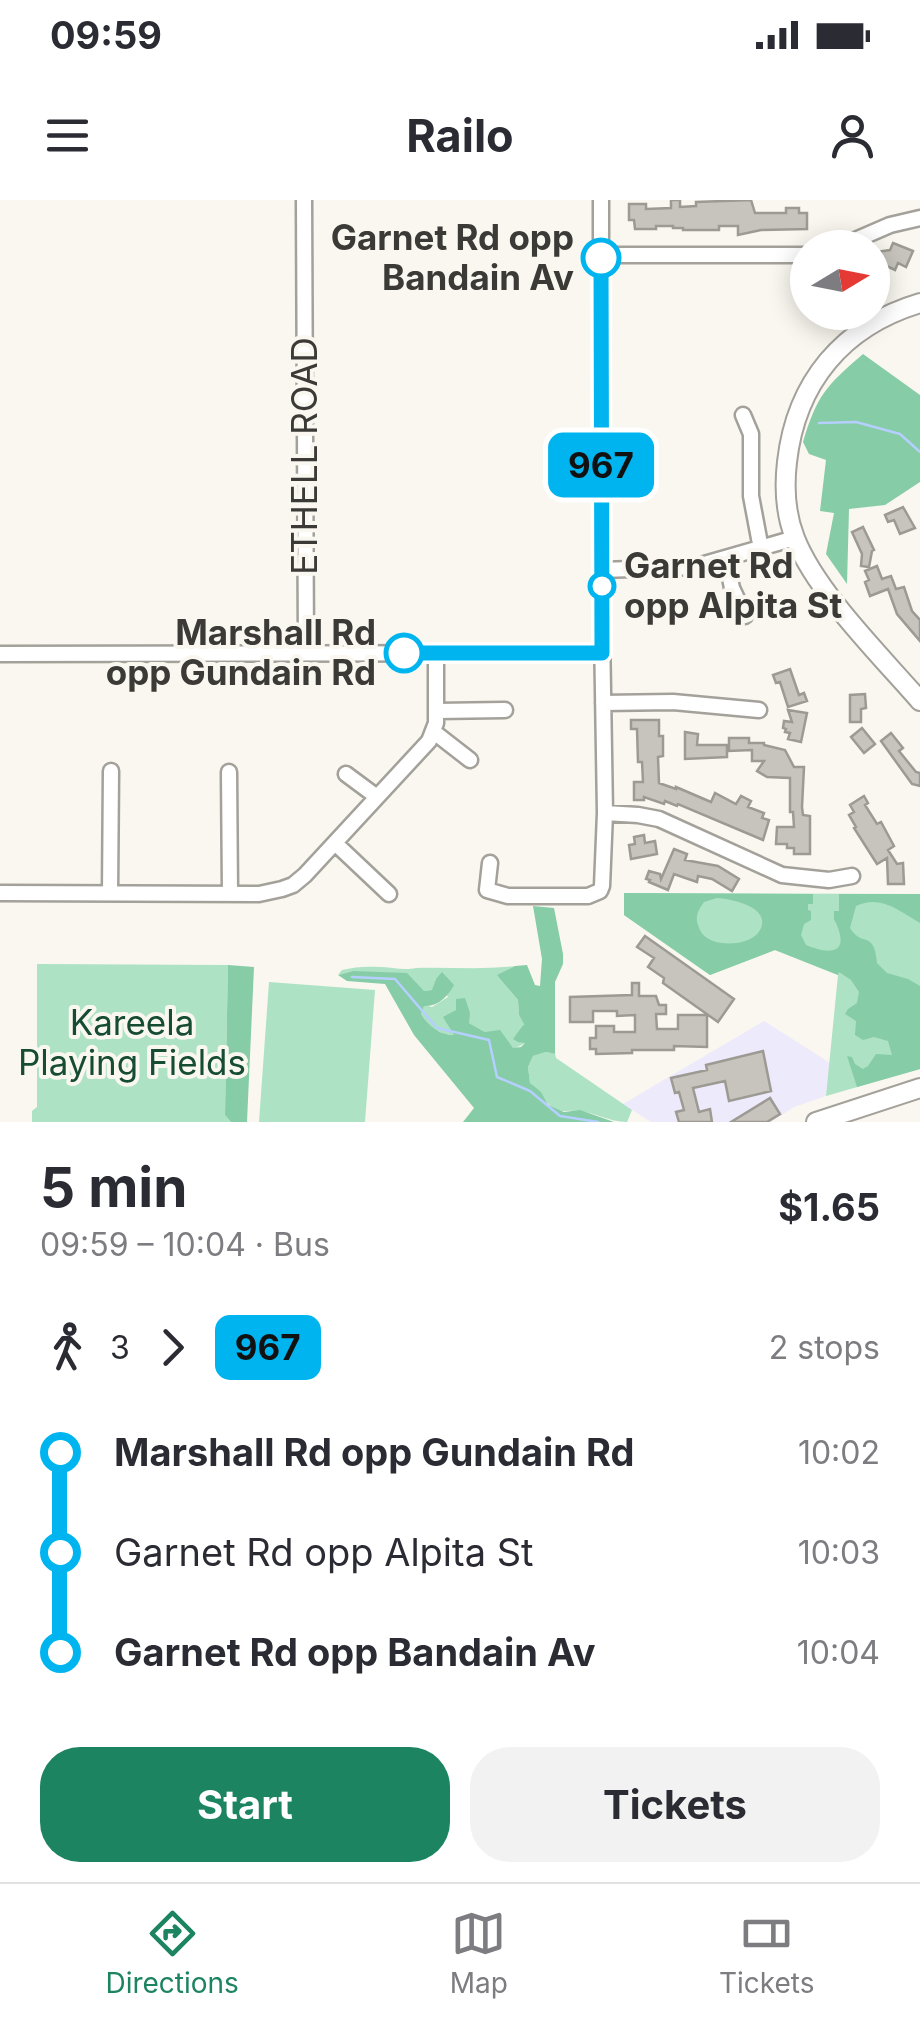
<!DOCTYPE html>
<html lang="en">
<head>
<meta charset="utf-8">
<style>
	:root { --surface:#fff; --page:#f2f2f3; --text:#2b2b33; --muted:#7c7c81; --line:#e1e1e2; --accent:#1c8460 }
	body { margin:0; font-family:Inter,sans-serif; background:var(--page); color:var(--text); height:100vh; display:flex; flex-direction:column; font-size:38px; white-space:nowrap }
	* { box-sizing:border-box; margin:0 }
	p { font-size:32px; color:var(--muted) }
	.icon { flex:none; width:55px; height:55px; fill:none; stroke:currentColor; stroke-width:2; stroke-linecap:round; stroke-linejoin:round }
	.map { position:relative; height:922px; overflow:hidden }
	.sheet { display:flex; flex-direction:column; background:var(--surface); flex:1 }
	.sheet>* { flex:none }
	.badge { padding:0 20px; border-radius:15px; font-size:35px; line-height:65px }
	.needle { width:65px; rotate:80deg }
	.controls { position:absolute; left:790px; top:30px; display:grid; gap:20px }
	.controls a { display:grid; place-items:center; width:100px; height:100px; border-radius:50%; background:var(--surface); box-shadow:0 5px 25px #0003; font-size:50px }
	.map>.badge { position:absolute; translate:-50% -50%; box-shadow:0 0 0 5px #fff }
	.legs { display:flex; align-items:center; gap:15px; height:110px; padding:0 40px; font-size:32px }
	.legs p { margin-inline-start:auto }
	.overview { display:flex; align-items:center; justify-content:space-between; height:170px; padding:0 40px }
	h1 { font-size:55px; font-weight:700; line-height:75px }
	.primary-button { display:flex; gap:20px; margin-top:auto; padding:20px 40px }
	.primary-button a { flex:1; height:115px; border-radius:40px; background:var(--accent); color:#fff; font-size:40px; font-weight:700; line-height:115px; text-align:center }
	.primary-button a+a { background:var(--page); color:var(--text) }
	ul { padding:0 40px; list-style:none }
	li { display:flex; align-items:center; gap:35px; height:100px; font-size:38px }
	li i { display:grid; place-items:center; width:15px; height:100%; margin:0 12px; background:currentColor }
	li i::after { content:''; width:25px; height:25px; margin:-12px; border:8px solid; border-radius:50%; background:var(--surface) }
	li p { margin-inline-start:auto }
	li:first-child i { background:linear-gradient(#0000 50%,currentColor 0) }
	li:last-child i { background:linear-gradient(currentColor 50%,#0000 0) }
	.status { display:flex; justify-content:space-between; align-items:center; height:70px; padding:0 50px; background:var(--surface); direction:ltr }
	.status svg { height:28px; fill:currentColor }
	header { display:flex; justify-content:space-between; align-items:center; height:130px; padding:0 40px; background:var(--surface); font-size:45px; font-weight:700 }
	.dock { display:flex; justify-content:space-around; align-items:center; height:140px; border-top:2px solid var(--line); background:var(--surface); font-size:28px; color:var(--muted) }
	.dock a { display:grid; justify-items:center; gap:5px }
	.dock .active { color:var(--accent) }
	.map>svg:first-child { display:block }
	.education { fill:#edeafc }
	.green { fill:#ade2c4 }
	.forest { fill:#86cca6; fill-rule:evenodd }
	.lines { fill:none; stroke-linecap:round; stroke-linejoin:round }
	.stream { stroke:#b5cffe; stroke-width:2.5 }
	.building { fill:#c7c4bd; stroke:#9d9a94; stroke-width:2.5 }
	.minor-casing { stroke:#a4a19b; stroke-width:19 }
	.major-casing { stroke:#a4a19b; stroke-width:22 }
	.minor { stroke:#fff; stroke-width:14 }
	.major { stroke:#fff; stroke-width:18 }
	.line-1-casing { stroke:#fff; stroke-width:22 }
	.line-1 { stroke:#00b5ef; stroke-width:15 }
	.stop-1-dot { fill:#fff; stroke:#00b5ef; stroke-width:5 }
	.labels { text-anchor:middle; stroke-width:8; stroke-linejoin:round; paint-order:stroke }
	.stop-label { font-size:35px; font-weight:bold; fill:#3b3a37; stroke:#f9f7ef; text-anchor:end }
	.street-label { font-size:35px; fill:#3b3a37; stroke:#f9f7ef }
	.park-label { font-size:35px; fill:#164c33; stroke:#f9f7ef }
</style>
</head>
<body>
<div class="status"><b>09:59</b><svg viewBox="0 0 49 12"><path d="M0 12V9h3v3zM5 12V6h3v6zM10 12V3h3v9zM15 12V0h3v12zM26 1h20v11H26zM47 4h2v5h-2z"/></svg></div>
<header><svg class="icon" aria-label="menu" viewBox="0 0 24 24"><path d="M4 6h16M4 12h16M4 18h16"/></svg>Railo<svg class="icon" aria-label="person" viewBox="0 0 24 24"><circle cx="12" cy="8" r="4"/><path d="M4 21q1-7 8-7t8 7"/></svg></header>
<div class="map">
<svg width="920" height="922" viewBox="0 0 920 922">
	<rect width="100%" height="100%" fill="#f9f7ef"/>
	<path class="education" d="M764,821L830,863L826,896L794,907L771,922H651L623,904Z"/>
	<path class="green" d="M624,693L920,694V869L826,896L838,775L775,750L710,775L624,715Z
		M37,764L228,765L225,915L231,922H32V911L37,907Z
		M515,766L498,775L518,800L519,815L524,823L521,831L527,842L514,849L493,832H485L469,823L456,810L452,814V830L455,835C439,835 430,827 421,814L424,805L432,807L448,797L436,779L433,790L424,791L353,771L338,775L342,770C354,767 366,766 379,767C392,767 403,771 416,768C449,767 482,770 515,766Z
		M269,782L375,790L365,922H259Z
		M546,852L555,854L556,858L632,910L627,922C609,922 595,912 578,911C568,910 563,913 553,908C544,902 539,891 530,883L528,867L533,856Z"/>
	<path class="forest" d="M863,154L920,195V282L885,305L849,309L847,384L826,354L834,313L820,311L826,260L809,254L803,242C817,195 826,186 863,154Z
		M624,693L813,694V704H808V710L811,711V720L804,724L801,735L806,745C823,752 849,758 838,728C833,713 834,728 834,711H839V694H920V723C900,711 880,694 856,706L850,728C862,748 874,729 877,763L887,773L908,779L920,786V869L857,887L847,856L852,857L855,864L863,869L868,866L876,854L892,855L888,841L874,837L863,840L855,835L856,821L845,814L848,809L857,803L859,792L851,780L839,772L838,775L775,750L710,775L624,715ZM717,698C732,699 772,707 760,730C752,747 708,749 700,730C694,718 697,712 704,702Z
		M533,706L554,708L563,754V764L555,782V854L546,852L533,856L528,867L530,883L541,892L548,905L564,912L580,910L614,922H463L474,908L414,835L385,784L347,781L338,775L353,771L407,773L424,791L432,790L436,779L442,772L454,785C448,796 438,807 424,806L421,814C429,826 439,835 454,835L443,817L456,810V799L465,798L470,813L469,823L485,832L500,830L513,848L521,847L525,843L518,842L513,839L524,824L519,815L518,800L497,775L515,766L527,765L535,785L540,786L542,759Z
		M228,765L254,767L247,922H231L225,915Z"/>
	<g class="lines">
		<path class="stream" d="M819,223L856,222L900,234L920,252
			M352,777L395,779L437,828L489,840L497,877L530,891L560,916L598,922"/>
	</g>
	<path class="building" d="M671,0H680V7L696,6V2L751,0L755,13H786V8H799V13H807V29L761,30L738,35V26H719V30H683V28H673V26H656V29H635L634,20H629V4H646V9L671,8Z
		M893,43L913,51L906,67L898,63L895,70L878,62L876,52L890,50Z
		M903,307L915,328L900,334L894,320L888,322L885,315Z
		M863,327L874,350L872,351L869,367L861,366L862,354L852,332Z
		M877,366L882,379L891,376L896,389L904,387L912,411L920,420V441L897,414L888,389L870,396L865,382L869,380L865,371Z
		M790,469L799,495L804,493L807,501L788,507L780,482L776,483L773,475Z
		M865,494L866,508L861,509V522H850V495Z
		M788,510L807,513L801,542L788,539L790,533L785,532L786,529L783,528L784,521L792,522Z
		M631,520H659V536H663V556L658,557L659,583L676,589V587L711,602L715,593L736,604L741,596L751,601L748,607L764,613L762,618L769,620L763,640L678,604L677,606L665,601L664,604L644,597V600H634V582H643L642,562H638L637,529H631Z
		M862,528L875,544L864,553L851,537Z
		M685,532L698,534L697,545H727V557L685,559Z
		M891,533L903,548L899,551L916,572L920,573V586L912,584L881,541Z
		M729,538H749V543H764V545L785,550L794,567H804L802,607L803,615L810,616V654H794V648H787V644H776L777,627H794L793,612H790V578L767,577L757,571L764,561H752V550L729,551Z
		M864,596L868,603L865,605L877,624L881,622L894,646L888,650L897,664L903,663L904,684H888L887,658L877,664L854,628L856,627L849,615L854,612L850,605Z
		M644,635L645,643L655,641L657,654L631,659L629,645L635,644L634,637Z
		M674,649L687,654L685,660L718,666L739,679L732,691L712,679L698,676L697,682L674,674L668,690L649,682L650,680L646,679L649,671L660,674L661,679Z
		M645,736L734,799L718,822L663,783L664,778L648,767L654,758L637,747Z
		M632,783H639V796H656L659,805H666V814H656L657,829H678V815H707V847L674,846V850H632V853L596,854V849H590V838H596V826H614V832H635V815L617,816V811H593V822H570V797L632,795Z
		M763,851L771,891L729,901L725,881L693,888L699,912L710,909L712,922H679L676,912L684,910L679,892L675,893L671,878L707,870L706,865Z
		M770,898L780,914L767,922H731Z"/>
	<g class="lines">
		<defs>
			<path id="minor" d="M304,0L306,453
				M837,48L890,25L920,18
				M601,55H808
				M743,215L751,234V296L761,349
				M726,358L732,388L745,416
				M601,370L694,367L795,338
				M0,454L602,453
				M603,503L673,502L759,510
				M437,511L505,510
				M434,532L470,560
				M229,572L230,693
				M346,574L377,597
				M605,613L638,615L659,619L782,675L829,680L852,676
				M335,643L389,694
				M490,663L487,690L508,696H588L600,691L602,686L605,613L601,370V0
				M0,693L259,694L282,689L293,685L305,675L429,541L436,523V453
				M110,693L111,571"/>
			<path id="major" d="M920,103C843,126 796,182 787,262C784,288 785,313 795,338C816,392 881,456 920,501
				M816,922L920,888"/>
		</defs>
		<use href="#minor" class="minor-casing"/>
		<use href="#major" class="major-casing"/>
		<use href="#minor" class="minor"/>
		<use href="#major" class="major"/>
	</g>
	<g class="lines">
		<defs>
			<path id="line-1" d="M404,453H602L601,58"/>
		</defs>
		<use href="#line-1" class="line-1-casing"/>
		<use href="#line-1" class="line-1"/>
	</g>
	<g class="stop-1-dot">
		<circle cx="601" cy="58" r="18"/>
		<circle cx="602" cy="386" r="12"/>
		<circle cx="404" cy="453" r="18"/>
	</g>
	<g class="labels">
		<g class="stop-label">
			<text x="574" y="50">Garnet Rd opp<tspan x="574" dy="40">Bandain Av</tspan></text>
			<text x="624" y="378" text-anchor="start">Garnet Rd<tspan x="624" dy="40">opp Alpita St</tspan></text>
			<text x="376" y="445">Marshall Rd<tspan x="376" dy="40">opp Gundain Rd</tspan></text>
		</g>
		<g class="street-label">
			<text transform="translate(305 256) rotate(-90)" y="12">ETHELL ROAD</text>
		</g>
		<g class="park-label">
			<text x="132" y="835">Kareela<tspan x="132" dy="40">Playing Fields</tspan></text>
		</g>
	</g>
</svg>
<div class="controls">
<a><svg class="needle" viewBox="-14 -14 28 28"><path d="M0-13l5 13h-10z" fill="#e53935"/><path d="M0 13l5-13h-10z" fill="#7c7c81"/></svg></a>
</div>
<b class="badge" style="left:601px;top:265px;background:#00b5ef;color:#111">967</b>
</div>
<section class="sheet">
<div class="overview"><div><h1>5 min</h1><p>09:59 – 10:04 · Bus</p></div><b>$1.65</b></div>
<div class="legs"><svg class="icon" aria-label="walk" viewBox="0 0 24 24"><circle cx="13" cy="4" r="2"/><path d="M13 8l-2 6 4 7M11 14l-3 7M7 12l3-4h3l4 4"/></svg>3<svg class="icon" aria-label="forward" viewBox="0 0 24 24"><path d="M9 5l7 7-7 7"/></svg><b class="badge" style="background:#00b5ef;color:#111">967</b><p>2 stops</p></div>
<ul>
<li><i style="color:#00b5ef"></i><b>Marshall Rd opp Gundain Rd</b><p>10:02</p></li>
<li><i style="color:#00b5ef"></i><span>Garnet Rd opp Alpita St</span><p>10:03</p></li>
<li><i style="color:#00b5ef"></i><b>Garnet Rd opp Bandain Av</b><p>10:04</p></li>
</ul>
<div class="primary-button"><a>Start</a><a>Tickets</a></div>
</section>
<nav class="dock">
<a class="active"><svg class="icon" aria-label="directions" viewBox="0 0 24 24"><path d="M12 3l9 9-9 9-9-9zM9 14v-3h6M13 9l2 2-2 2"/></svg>Directions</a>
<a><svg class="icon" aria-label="map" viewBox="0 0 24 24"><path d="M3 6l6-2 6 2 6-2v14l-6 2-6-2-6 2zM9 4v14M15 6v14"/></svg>Map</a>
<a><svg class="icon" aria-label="tickets" viewBox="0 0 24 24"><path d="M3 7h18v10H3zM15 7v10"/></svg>Tickets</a>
</nav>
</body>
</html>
